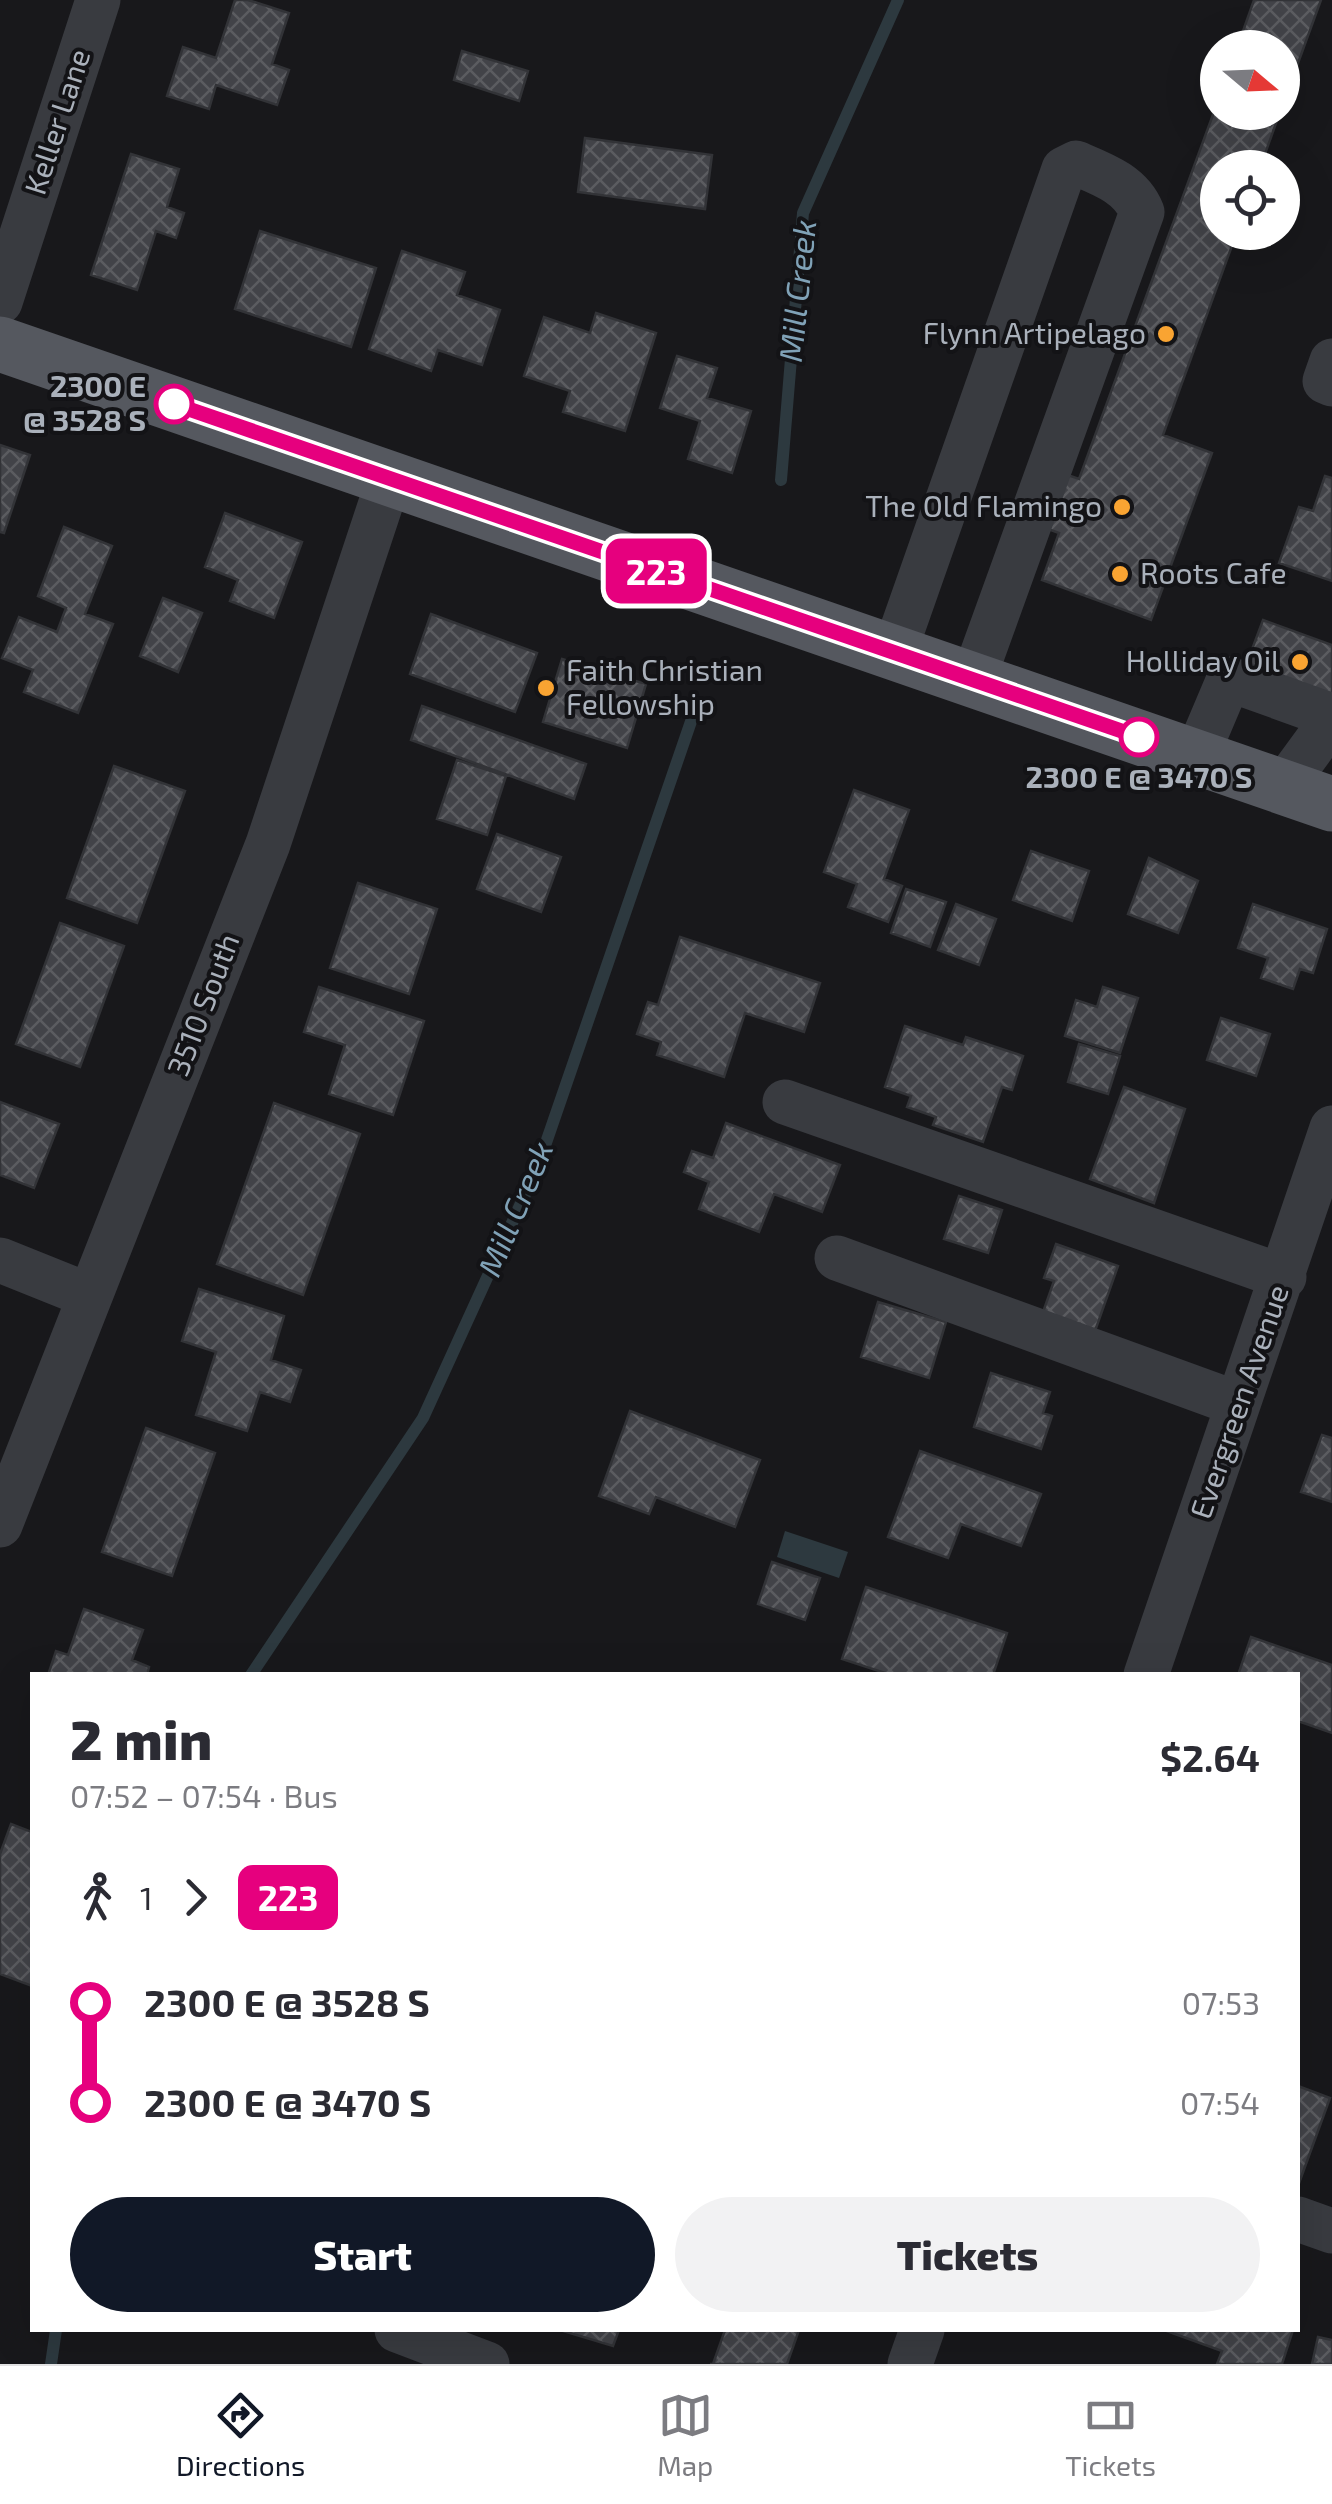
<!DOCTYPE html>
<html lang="en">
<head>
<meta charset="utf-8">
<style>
	:root { --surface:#fff; --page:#f2f2f3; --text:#2b2b33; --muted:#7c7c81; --line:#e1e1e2; --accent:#111827 }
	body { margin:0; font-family:"Exo 2",sans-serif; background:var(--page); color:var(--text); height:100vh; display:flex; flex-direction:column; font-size:38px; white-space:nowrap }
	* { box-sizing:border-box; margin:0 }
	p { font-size:32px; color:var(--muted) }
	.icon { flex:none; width:55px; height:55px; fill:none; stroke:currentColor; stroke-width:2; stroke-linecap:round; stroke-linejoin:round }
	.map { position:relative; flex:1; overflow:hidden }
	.details { position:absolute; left:30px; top:1672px; width:1270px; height:660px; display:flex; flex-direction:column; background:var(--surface); border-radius:0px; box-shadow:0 10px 40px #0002 }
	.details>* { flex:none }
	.badge { padding:0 20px; border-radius:15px; font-size:35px; line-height:65px }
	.needle { width:65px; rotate:109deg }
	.tools { position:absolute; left:1200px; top:30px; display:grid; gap:20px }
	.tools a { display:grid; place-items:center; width:100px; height:100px; border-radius:50%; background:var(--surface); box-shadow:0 10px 40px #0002; font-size:50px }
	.map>.badge { position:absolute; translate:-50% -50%; box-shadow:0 0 0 5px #fff }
	.legs { display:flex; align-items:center; gap:15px; height:110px; padding:0 40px; font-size:32px }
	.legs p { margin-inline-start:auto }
	.head { display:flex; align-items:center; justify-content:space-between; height:170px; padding:0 40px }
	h1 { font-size:55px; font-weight:800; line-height:75px }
	.primary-button { display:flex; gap:20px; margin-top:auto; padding:20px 40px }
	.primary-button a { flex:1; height:115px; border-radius:60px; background:var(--accent); color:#fff; font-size:40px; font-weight:800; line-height:115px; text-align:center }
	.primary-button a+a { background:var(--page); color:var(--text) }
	ul { padding:0 40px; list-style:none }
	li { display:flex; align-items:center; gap:35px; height:100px; font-size:38px }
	li i { display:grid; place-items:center; width:15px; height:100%; margin:0 12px; background:currentColor }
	li i::after { content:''; width:25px; height:25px; margin:-12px; border:8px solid; border-radius:50%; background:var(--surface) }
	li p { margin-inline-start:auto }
	li:first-child i { background:linear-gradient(#0000 50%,currentColor 0) }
	li:last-child i { background:linear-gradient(currentColor 50%,#0000 0) }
	.dock { display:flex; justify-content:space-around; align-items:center; height:140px; border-top:2px solid var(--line); background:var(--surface); font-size:28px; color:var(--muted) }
	.dock a { display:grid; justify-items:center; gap:5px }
	.dock .current { color:var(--accent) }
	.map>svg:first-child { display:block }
	.water { fill:#2d393f }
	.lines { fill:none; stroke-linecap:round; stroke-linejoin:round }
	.stream { stroke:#2d393f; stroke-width:12 }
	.building { fill:url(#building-cross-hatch); stroke:#323337; stroke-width:2.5 }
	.minor { stroke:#393b40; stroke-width:45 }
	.major { stroke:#55585f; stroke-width:55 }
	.line-1-casing { stroke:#fff; stroke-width:22 }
	.line-1 { stroke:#e6007e; stroke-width:15 }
	.poi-dot { fill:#f9a432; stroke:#131316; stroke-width:4 }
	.stop-1-dot { fill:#fff; stroke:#e6007e; stroke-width:5 }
	.labels { text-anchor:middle; stroke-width:8; stroke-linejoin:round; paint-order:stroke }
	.street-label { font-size:30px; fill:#aab1bb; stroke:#131316 }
	.poi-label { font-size:30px; fill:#aab1bb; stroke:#131316; text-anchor:end }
	.stop-label { font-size:30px; font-weight:bold; fill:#aab1bb; stroke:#131316; text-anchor:end }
	.water-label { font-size:32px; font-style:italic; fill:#80a2b7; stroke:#131316 }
</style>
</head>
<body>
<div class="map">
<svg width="1332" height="2364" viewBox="0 0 1332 2364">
	<defs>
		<pattern id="building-cross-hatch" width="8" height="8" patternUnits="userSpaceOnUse" patternTransform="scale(2.5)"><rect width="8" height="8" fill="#424348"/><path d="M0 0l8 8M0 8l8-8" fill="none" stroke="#5b5c60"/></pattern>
	</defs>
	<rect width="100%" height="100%" fill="#18181b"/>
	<path class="water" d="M785,1531L848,1552L839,1578L777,1557Z"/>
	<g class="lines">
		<path class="stream" d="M781,480L803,213L898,0
			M251,1675L423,1418L538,1166L697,704
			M51,2364L56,2330"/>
	</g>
	<path class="building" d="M235,0H248L289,13L272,64L289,70L277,105L216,85L209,109L167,96L183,47L216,58Z
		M1254,0H1321L1282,107V48H1237Z
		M462,51L528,71L519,101L454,80Z
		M1218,101V112H1280L1260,168H1218V232H1237L1163,435L1212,453L1151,620L1042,580L1059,533L1048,529L1068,475L1079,479Z
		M585,138L712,155L705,209L578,192Z
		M131,154L179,169L167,207L184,213L176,238L156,231L137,290L91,275Z
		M260,231L376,268L351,347L235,309Z
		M402,251L465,272L457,295L500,310L482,365L438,350L431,371L369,349Z
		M596,313L656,333L625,431L563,412L570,391L524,376L544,317L590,333Z
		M677,356L717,368L707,398L751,411L732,473L688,459L700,421L660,408Z
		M0,445L30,455L4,533L0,532Z
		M1325,476L1332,478V581L1279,563L1299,507L1313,511Z
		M225,513L302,542L274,618L230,601L238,580L205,567Z
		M64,527L112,546L85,614L113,624L78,713L24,692L33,670L2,658L19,617L57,632L66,608L38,596Z
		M163,598L202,613L178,672L140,656Z
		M431,614L537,653L515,712L410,674Z
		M1263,620L1332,645V700L1245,668Z
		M562,659L646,684L627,748L543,722Z
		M422,706L586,764L574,799L411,740Z
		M457,760L506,776L487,835L437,819Z
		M114,766L185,791L137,923L67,898Z
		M854,790L909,810L884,879L902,886L888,922L848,907L857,884L824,872Z
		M497,834L561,857L541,912L477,889Z
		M1031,851L1089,871L1072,921L1013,900Z
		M1149,858L1198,881L1178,933L1128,914Z
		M358,883L437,909L409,994L330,968Z
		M906,889L946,902L930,947L891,933Z
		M956,904L996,919L979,965L938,950Z
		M1253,904L1327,929L1313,973L1300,969L1293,989L1261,978L1268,958L1238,948Z
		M60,923L124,946L80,1067L16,1044Z
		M680,937L820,983L804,1032L745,1013L724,1077L657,1055L661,1042L637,1034L648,1002L658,1005Z
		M319,987L424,1021L393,1115L329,1094L345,1045L304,1032Z
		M1103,987L1138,998L1120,1053L1065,1036L1076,1000L1097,1007Z
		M1221,1018L1270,1034L1256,1076L1207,1060Z
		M905,1026L963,1045L966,1037L1023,1056L1012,1090L1002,1087L983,1142L933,1125L936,1117L907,1107L911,1096L885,1087Z
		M1079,1044L1120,1056L1108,1094L1068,1082Z
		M1124,1087L1185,1109L1154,1203L1090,1179Z
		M0,1102L59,1124L34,1188L0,1175Z
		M274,1103L360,1134L303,1295L217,1264Z
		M726,1123L840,1165L822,1212L774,1194L759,1232L699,1209L709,1182L684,1172L692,1151L713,1158Z
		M959,1196L1002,1210L988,1253L944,1239Z
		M1056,1244L1118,1266L1094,1334L1042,1315L1054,1281L1044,1278Z
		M199,1289L284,1316L271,1360L301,1370L290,1402L260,1392L247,1431L196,1415L216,1352L182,1341Z
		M878,1302L946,1322L929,1378L861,1357Z
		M991,1373L1050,1392L1043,1413L1052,1416L1041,1449L974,1427Z
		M630,1411L760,1460L735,1527L656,1497L649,1514L599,1496Z
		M146,1428L215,1453L172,1576L102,1552Z
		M1322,1435L1332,1438V1502L1301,1492Z
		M920,1451L1041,1494L1021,1546L961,1524L948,1558L888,1537Z
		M772,1562L820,1578L805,1620L758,1604Z
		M866,1587L1007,1633L993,1675H891L842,1659Z
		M84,1609L143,1630L132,1660L149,1667L147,1675H48L56,1651L68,1655Z
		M1251,1637L1332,1665V1733L1298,1721V1675H1238Z
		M11,1824L32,1832V1986L0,1974V1854Z
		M1298,2086L1330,2098L1298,2186Z
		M560,2330H619L613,2346Z
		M725,2330H799L787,2364H710H713Z
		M1164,2330H1293L1282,2364H1217L1222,2351Z
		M1318,2337L1332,2340V2364H1312Z"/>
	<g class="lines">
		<path class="minor" d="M0,302L98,0
			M1332,361L1325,381L1332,384
			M894,653L1064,169L1076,163C1102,174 1131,184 1142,212L973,680
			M1196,757L1229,679L1332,716
			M1283,787L1332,720
			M785,1102L1284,1277
			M837,1258L1238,1404
			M0,1260L90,1296
			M0,1525L268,844L389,479
			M1146,1675L1332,1128
			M1298,2219L1332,2231
			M397,2330L487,2364
			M910,2364L922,2330"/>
		<path class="major" d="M0,344L1332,804"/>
	</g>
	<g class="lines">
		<defs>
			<path id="line-1" d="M174,404L1139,737"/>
		</defs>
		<use href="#line-1" class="line-1-casing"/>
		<use href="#line-1" class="line-1"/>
	</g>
	<g class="poi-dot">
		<circle cx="1166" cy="334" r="10"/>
		<circle cx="1122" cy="507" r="10"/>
		<circle cx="1120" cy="574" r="10"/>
		<circle cx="1300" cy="662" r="10"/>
		<circle cx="546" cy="688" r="10"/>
	</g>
	<g class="stop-1-dot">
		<circle cx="174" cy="404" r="18"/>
		<circle cx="1139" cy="737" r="18"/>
	</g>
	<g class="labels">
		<g class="street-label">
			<text transform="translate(58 122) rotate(-72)" y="10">Keller Lane</text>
			<text transform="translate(204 1005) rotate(-69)" y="10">3510 South</text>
			<text transform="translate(1240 1402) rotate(-71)" y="10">Evergreen Avenue</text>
		</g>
		<g class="poi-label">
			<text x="1146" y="344">Flynn Artipelago</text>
			<text x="1102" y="517">The Old Flamingo</text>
			<text x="1140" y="584" text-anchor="start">Roots Cafe</text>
			<text x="1280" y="672">Holliday Oil</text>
			<text x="566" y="681" text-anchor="start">Faith Christian<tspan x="566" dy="34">Fellowship</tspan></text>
		</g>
		<g class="stop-label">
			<text x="146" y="397">2300 E<tspan x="146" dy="34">@ 3528 S</tspan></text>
			<text x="1139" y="788" text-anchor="middle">2300 E @ 3470 S</text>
		</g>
		<g class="water-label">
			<text transform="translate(798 291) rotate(-84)" y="11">Mill Creek</text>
			<text transform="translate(516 1209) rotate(-67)" y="11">Mill Creek</text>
		</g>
	</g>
</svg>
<div class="tools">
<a><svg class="needle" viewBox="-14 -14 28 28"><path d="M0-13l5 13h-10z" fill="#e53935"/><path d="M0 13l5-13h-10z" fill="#7c7c81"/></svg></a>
<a><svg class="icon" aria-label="locate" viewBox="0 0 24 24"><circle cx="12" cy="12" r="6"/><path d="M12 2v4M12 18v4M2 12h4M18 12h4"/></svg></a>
</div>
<b class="badge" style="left:656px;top:571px;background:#e6007e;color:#fff">223</b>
<section class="details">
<div class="head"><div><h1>2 min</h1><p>07:52 – 07:54 · Bus</p></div><b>$2.64</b></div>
<div class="legs"><svg class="icon" aria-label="walk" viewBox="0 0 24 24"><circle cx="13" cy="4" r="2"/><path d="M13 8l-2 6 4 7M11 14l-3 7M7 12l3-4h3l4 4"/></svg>1<svg class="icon" aria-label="forward" viewBox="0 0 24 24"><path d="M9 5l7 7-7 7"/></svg><b class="badge" style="background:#e6007e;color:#fff">223</b></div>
<ul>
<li><i style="color:#e6007e"></i><b>2300 E @ 3528 S</b><p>07:53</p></li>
<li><i style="color:#e6007e"></i><b>2300 E @ 3470 S</b><p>07:54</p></li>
</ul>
<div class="primary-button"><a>Start</a><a>Tickets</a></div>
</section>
</div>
<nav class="dock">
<a class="current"><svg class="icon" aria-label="directions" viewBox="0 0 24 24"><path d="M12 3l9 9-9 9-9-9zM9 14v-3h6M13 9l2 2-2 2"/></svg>Directions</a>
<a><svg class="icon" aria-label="map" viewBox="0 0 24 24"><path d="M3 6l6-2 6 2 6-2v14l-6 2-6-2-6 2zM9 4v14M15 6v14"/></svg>Map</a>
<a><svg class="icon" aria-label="tickets" viewBox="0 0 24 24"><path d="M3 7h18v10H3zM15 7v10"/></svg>Tickets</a>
</nav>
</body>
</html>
